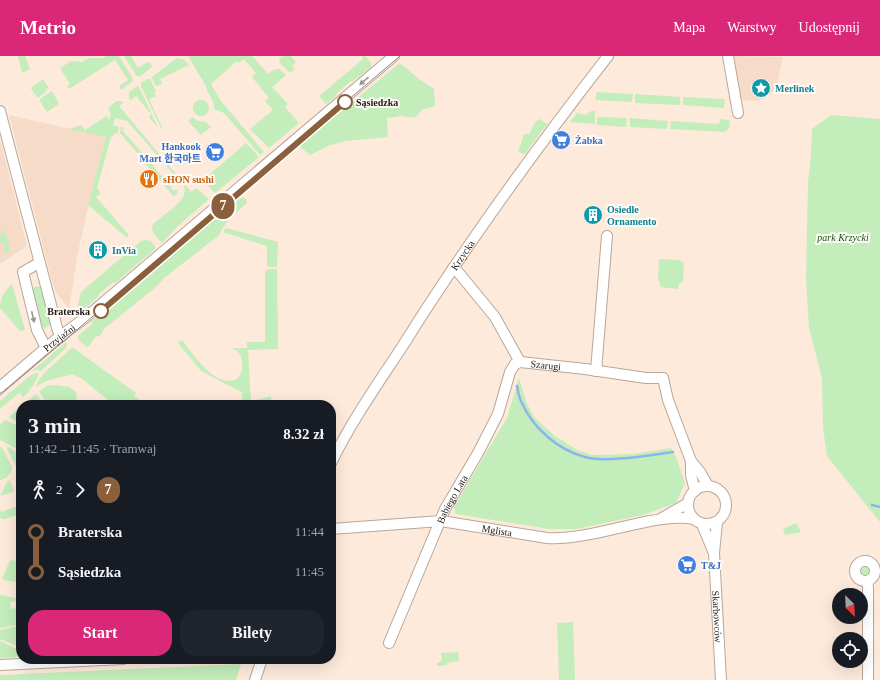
<!DOCTYPE html>
<html lang="pl">
<head>
<meta charset="utf-8">
<style>
	:root { --surface:#171b24; --page:#20242c; --text:#f1f3f6; --muted:#9ea1a6; --accent:#db2777 }
	body { margin:0; font-family:"Times New Roman","Noto Sans KR",serif; background:var(--page); color:var(--text); height:100vh; display:flex; flex-direction:column; font-size:15px; white-space:nowrap }
	* { box-sizing:border-box; margin:0 }
	p { font-size:13px; color:var(--muted) }
	.icon { flex:none; width:22px; height:22px; fill:none; stroke:currentColor; stroke-width:2; stroke-linecap:round; stroke-linejoin:round }
	.map { position:relative; flex:1; overflow:hidden }
	.details { position:absolute; left:16px; top:344px; width:320px; height:264px; display:flex; flex-direction:column; background:var(--surface); border-radius:16px; box-shadow:0 4px 16px #0002 }
	.details>* { flex:none }
	.badge { padding:0 8px; border-radius:13px; font-size:14px; line-height:26px }
	.needle { width:26px; rotate:156deg }
	.tools { position:absolute; left:832px; top:532px; display:grid; gap:8px }
	.tools a { display:grid; place-items:center; width:36px; height:36px; border-radius:50%; background:var(--surface); box-shadow:0 4px 16px #0002; font-size:20px }
	.map>.badge { position:absolute; translate:-50% -50%; box-shadow:0 0 0 2px #fff }
	.legs { display:flex; align-items:center; gap:6px; height:44px; padding:0 12px; font-size:13px }
	.legs p { margin-inline-start:auto }
	.overview { display:flex; align-items:center; justify-content:space-between; height:68px; padding:0 12px }
	h1 { font-size:22px; font-weight:800; line-height:30px }
	.action { display:flex; gap:8px; margin-top:auto; padding:8px 12px }
	.action a { flex:1; height:46px; border-radius:16px; background:var(--accent); color:#fff; font-size:16px; font-weight:800; line-height:46px; text-align:center }
	.action a+a { background:var(--page); color:var(--text) }
	ul { padding:0 12px; list-style:none }
	li { display:flex; align-items:center; gap:14px; height:40px; font-size:15px }
	li i { display:grid; place-items:center; width:6px; height:100%; margin:0 5px; background:currentColor }
	li i::after { content:''; width:10px; height:10px; margin:-5px; border:3px solid; border-radius:50%; background:var(--surface) }
	li p { margin-inline-start:auto }
	li:first-child i { background:linear-gradient(#0000 50%,currentColor 0) }
	li:last-child i { background:linear-gradient(currentColor 50%,#0000 0) }
	header { display:flex; align-items:center; gap:24px; box-sizing:border-box; height:56px; padding:0 20px; background:var(--accent); color:#fff }
	header strong { font-size:19px }
	nav { display:flex; gap:22px; margin-inline-start:auto; font-size:14px }
	.map>svg:first-child { display:block }
	.built { fill:#f5dbc8 }
	.green { fill:#c3edba }
	.lines { fill:none; stroke-linecap:round; stroke-linejoin:round }
	.stream { stroke:#8eb4ee; stroke-width:2.5 }
	.minor-casing { stroke:#b9a799; stroke-width:12 }
	.minor { stroke:#fff; stroke-width:10 }
	.tram { stroke:#8d8076; stroke-width:1 }
	.oneway { fill:#9a9794 }
	.line-1-casing { stroke:#fff; stroke-width:9 }
	.line-1 { stroke:#8b5e3c; stroke-width:6 }
	.stop-1-dot { fill:#fff; stroke:#8b5e3c; stroke-width:2 }
	.labels { text-anchor:middle; stroke-width:4; stroke-linejoin:round; paint-order:stroke }
	.culture-label { font-size:10px; font-weight:bold; fill:#0d838f; stroke:#fefaf7; text-anchor:start }
	.stop-label { font-size:10px; font-weight:bold; fill:#1e1712; stroke:#fefaf7; text-anchor:start }
	.shop-label { font-size:10px; font-weight:bold; fill:#366cbe; stroke:#fefaf7; text-anchor:start }
	.food-label { font-size:10px; font-weight:bold; fill:#c56008; stroke:#fefaf7; text-anchor:start }
	.park-label { font-size:10px; font-style:italic; fill:#165404; stroke:#fefaf7 }
	.street-label { font-size:10px; fill:#1e1712; stroke:#fefaf7 }
</style>
</head>
<body>
<header>
<strong>Metrio</strong>
<nav><a>Mapa</a><a>Warstwy</a><a>Udostępnij</a></nav>
</header>
<div class="map">
<svg width="880" height="624" viewBox="0 0 880 624">
	<rect width="100%" height="100%" fill="#fdeadb"/>
	<path class="built" d="M730,0L783,1L776,34L759,45L739,44Z
		M9,59L106,81L94,125L78,196L69,252L56,237L52,225Z
		M0,84L27,190L0,208Z"/>
	<path class="green" d="M18,0H25L30,13L22,17Z
		M105,0H119L133,23L132,26L121,34L119,30L128,24L115,4L69,33L67,30L70,28L60,12L71,5L82,6L89,2H104Z
		M124,0H131L138,12L147,6L148,7L150,6L152,11L139,21L136,19Z
		M188,0H252L268,18L273,14L279,13L286,19L272,31L288,48L285,51L299,67L269,92L250,73L273,54L265,45L269,42L252,21L256,17L244,3L238,7L237,5L211,28L221,45L264,96L260,99L224,57L214,53C215,44 207,38 206,30Z
		M284,0H291L296,6L292,10L295,13L290,17L279,6L280,2Z
		M362,0H365L371,7V11L352,26L351,25L336,38L337,39L326,48L319,40L363,3Z
		M177,2L183,3L189,9L160,23L162,28L156,30L152,22L153,20Z
		M400,7L419,23L434,33L435,50L422,54L415,62L402,60L387,62L388,81L345,85L328,90L310,99L299,90Z
		M43,23L49,32L46,33L47,35L38,42L31,33L32,31Z
		M148,23H150L156,35L154,36L156,40L149,43L163,73L161,72L141,30V27Z
		M138,30L139,31L158,72L149,61L151,58L136,40L131,44L129,42V36Z
		M52,35L59,48L47,56L40,45V43Z
		M597,36L633,38L632,46L595,44Z
		M635,38L680,41V49L635,47Z
		M683,41L725,43L724,52L683,49Z
		M193 52a8 8 0 1 1 16 0a8 8 0 1 1-16 0Z
		M117,45H121L124,46L119,50L191,136L196,132L209,143L177,171L162,187L153,177L152,170C160,159 190,146 184,130L127,65L115,62L113,69L119,71L118,77H116L111,81L97,132L101,137L96,141L129,179L127,182L88,149L106,81L69,73L81,69L85,74L108,59L107,62L109,63L111,58L108,52Z
		M591,55H595V68L570,66L577,57L586,59Z
		M831,59L880,63V466L827,400L823,372L822,322L809,272L806,224L808,126L811,98L812,73Z
		M193,61L197,65L206,66L211,71L201,79L188,65Z
		M597,61L627,62L626,71L597,69Z
		M630,62L668,65L667,73L630,71Z
		M540,63L547,68L525,98L518,96L524,78H529L536,65Z
		M720,63L729,64L730,66L729,72L725,76L670,73L671,65L719,68Z
		M121,71L125,72L122,74L143,98L140,100L120,77Z
		M246,87L259,101L215,137L203,124Z
		M144,99L174,135L177,133L178,136L174,141L141,102Z
		M237,141L245,142L247,147L228,164L218,180L164,222L156,231L105,272L99,281L96,280L89,290L87,291L79,285L78,280L92,268L91,266Z
		M226,172L278,186L277,211H267V191L266,190L223,176Z
		M5,173L10,194L7,197L2,196L6,190L0,186V180Z
		M146,184L151,185L156,192L115,227L113,226L98,239L99,240L76,260L80,239L82,235L141,185Z
		M659,203L681,204V206H684L683,226L679,228L678,233L660,231V227L658,223Z
		M267,213H277L278,293L248,294L251,345L271,340L272,349H241L243,345L241,344L243,341L241,340L243,337L201,315L178,287L182,284C194,299 215,333 237,323C246,314 244,295 231,292H247V286H265V215H267Z
		M12,228L25,274L20,275L0,252C0,242 5,234 12,228Z
		M39,230L44,237L52,267L44,273L37,261L31,234L34,231Z
		M65,287L67,288L66,292L41,315L37,314L32,315Z
		M72,291L136,337L134,340L147,349H114L81,322L72,318C60,322 46,323 36,331C39,317 62,303 72,291Z
		M36,317L39,318C36,326 29,336 23,341L19,337L0,353V345L31,319Z
		M519,322L527,348L535,362L555,380L577,394L592,399L633,398L671,392L676,401L685,427L676,447L643,459L576,473H549L456,458L454,451L507,362Z
		M56,329L69,331L76,336L77,342L73,349H48L39,335L46,330Z
		M35,339H37L44,349H23Z
		M21,351V368L9,361Z
		M5,364L21,371V390L19,394L0,384V368Z
		M0,390L3,393L12,411C11,418 7,423 0,424Z
		M8,391L18,397L21,406V418L19,416L7,393Z
		M10,424L14,436L0,440L7,426Z
		M21,449V458L4,463L0,462V452L1,456Z
		M796,467L801,476L785,479L783,473Z
		M13,504L16,505L19,524L17,526L4,524L2,522L10,505Z
		M858 515a7 7 0 1 1 14 0a7 7 0 1 1-14 0Z
		M0,539L16,542L17,545L10,546L11,553L17,552V569L0,572Z
		M573,566L575,624H559L557,567Z
		M18,570V590L0,583V574Z
		M0,585L18,594L19,599L17,601L0,602Z
		M458,596L459,605L447,607V609L437,610V607L442,605L441,597Z
		M241,608L236,624H0V619Z"/>
	<g class="lines">
		<path class="stream" d="M517,330C518,335 519,342 522,347C533,372 558,394 585,401C605,407 650,399 673,396
			M872,449L880,451"/>
		<defs>
			<g id="minor">
				<path d="M728,0L738,57"/>
				<path d="M0,55L56,268L58,275L62,280"/>
				<path d="M39,207L23,216L37,274L46,292"/>
				<path d="M453,212L458,216L495,261L520,306"/>
				<path id="s1" d="M520,306L585,313L646,322H663L668,344L691,405V419L695,435"/>
				<path d="M596,315L607,180"/>
				<path id="s2" d="M0,331L54,285L85,262L394,0"/>
				<path d="M691,405L700,416L708,430"/>
				<path id="s3" d="M331,407C351,366 377,329 402,291C465,190 535,94 608,0"/>
				<circle cx="707" cy="449" r="19"/>
				<path d="M662,462L688,447"/>
				<path id="s4" d="M717,466L714,497L721,624"/>
				<path d="M702,468L713,495"/>
				<path id="s5" d="M331,473L441,465L547,482C577,484 615,472 645,466C660,463 678,460 694,463"/>
				<circle cx="865" cy="515" r="10"/>
				<path d="M867,525L868,531V624"/>
				<path id="s6" d="M389,587L445,453L478,397L498,358L510,316L515,308L520,306"/>
				<path d="M0,609L123,603"/>
				<path d="M255,624L262,603"/>
			</g>
		</defs>
		<use href="#minor" class="minor-casing"/>
		<use href="#minor" class="minor"/>
		<path class="tram" d="M0,339L400,0"/>
	</g>
	<defs><path id="oneway-solid" d="M-6-.8H1V-3.2L6.5 0L1 3.2V.8H-6Z"/></defs>
	<g class="oneway">
		<use href="#oneway-solid" transform="translate(364 25) rotate(140)"/>
		<use href="#oneway-solid" transform="translate(33 261) rotate(77)"/>
	</g>
	<g class="lines">
		<defs>
			<path id="line-1" d="M101,255L345,46"/>
		</defs>
		<use href="#line-1" class="line-1-casing"/>
		<use href="#line-1" class="line-1"/>
	</g>
	<defs>
		<symbol id="sight-disc" viewBox="-11 -11 22 22"><circle r="9.5" fill="#0f9aa8" stroke="#fefaf7"/><path d="M0-6L1.8-2.2L6-1.7L2.9 1.2L3.7 5.4L0 3.3L-3.7 5.4L-2.9 1.2L-6-1.7L-1.8-2.2Z" fill="#fff"/></symbol>
		<symbol id="supermarket-disc" viewBox="-11 -11 22 22"><circle r="9.5" fill="#3f7fe0" stroke="#fefaf7"/><path d="M-6-5.5h2.5l.6 2H6L4.5 2H-2.5L-4.4-4H-6ZM-1.5 3.2a1.3 1.3 0 1 0 .1 0ZM3 3.2a1.3 1.3 0 1 0 .1 0Z" fill="#fff"/></symbol>
		<symbol id="restaurant-disc" viewBox="-11 -11 22 22"><circle r="9.5" fill="#e8710a" stroke="#fefaf7"/><path d="M-5-6h1v4h1v-4h1v4h1v-4h1v5L-1.5 .5V6h-2V.5L-5-1ZM5-6V6H3V1.5H1.5Q1.5-4 5-6Z" fill="#fff"/></symbol>
		<symbol id="building-disc" viewBox="-11 -11 22 22"><circle r="9.5" fill="#0f9aa8" stroke="#fefaf7"/><path d="M-4-6H4V6H1V3H-1V6H-4ZM-2.5-4.3h1.7v1.8h-1.7ZM.8-4.3h1.7v1.8H.8ZM-2.5-1h1.7V.8h-1.7ZM.8-1h1.7V.8H.8Z" fill="#fff"/></symbol>
	</defs>
	<g fill-rule="evenodd">
		<use href="#sight-disc" x="750" y="21" width="22" height="22"/>
		<use href="#supermarket-disc" x="550" y="73" width="22" height="22"/>
		<use href="#supermarket-disc" x="204" y="85" width="22" height="22"/>
		<use href="#restaurant-disc" x="138" y="112" width="22" height="22"/>
		<use href="#building-disc" x="582" y="148" width="22" height="22"/>
		<use href="#building-disc" x="87" y="183" width="22" height="22"/>
		<use href="#supermarket-disc" x="676" y="498" width="22" height="22"/>
	</g>
	<g class="stop-1-dot">
		<circle cx="345" cy="46" r="7"/>
		<circle cx="101" cy="255" r="7"/>
	</g>
	<g class="labels">
		<g class="culture-label">
			<text x="775" y="36">Merlinek</text>
			<text x="607" y="157">Osiedle<tspan x="607" dy="12">Ornamento</tspan></text>
			<text x="112" y="198">InVia</text>
		</g>
		<g class="stop-label">
			<text x="356" y="50">Sąsiedzka</text>
			<text x="90" y="259" text-anchor="end">Braterska</text>
		</g>
		<g class="shop-label">
			<text x="575" y="88">Żabka</text>
			<text x="201" y="94" text-anchor="end">Hankook<tspan x="201" dy="12">Mart 한국마트</tspan></text>
			<text x="701" y="513">T&amp;J</text>
		</g>
		<g class="food-label">
			<text x="163" y="127">sHON sushi</text>
		</g>
		<g class="park-label">
			<text x="843" y="185">park Krzycki</text>
		</g>
		<g class="street-label">
			<text dy="4" stroke="none"><textPath href="#s3" startOffset="246">Krzycka</textPath></text>
			<text dy="4" stroke="none"><textPath href="#s2" startOffset="77">Przyjaźni</textPath></text>
			<text dy="4" stroke="none"><textPath href="#s1" startOffset="26">Szarugi</textPath></text>
			<text dy="4" stroke="none"><textPath href="#s6" startOffset="157">Babiego Lata</textPath></text>
			<text dy="4" stroke="none"><textPath href="#s5" startOffset="167">Mglista</textPath></text>
			<text dy="4" stroke="none"><textPath href="#s4" startOffset="95">Skarbowców</textPath></text>
		</g>
	</g>
</svg>
<div class="tools">
<a><svg class="needle" viewBox="-14 -14 28 28"><path d="M0-13l5 13h-10z" fill="#e53935"/><path d="M0 13l5-13h-10z" fill="#9ea1a6"/></svg></a>
<a><svg class="icon" aria-label="locate" viewBox="0 0 24 24"><circle cx="12" cy="12" r="6"/><path d="M12 2v4M12 18v4M2 12h4M18 12h4"/></svg></a>
</div>
<b class="badge" style="left:223px;top:150px;background:#8b5e3c;color:#fff">7</b>
<section class="details">
<div class="overview"><div><h1>3 min</h1><p>11:42 – 11:45 · Tramwaj</p></div><b>8.32 zł</b></div>
<div class="legs"><svg class="icon" aria-label="walk" viewBox="0 0 24 24"><circle cx="13" cy="4" r="2"/><path d="M13 8l-2 6 4 7M11 14l-3 7M7 12l3-4h3l4 4"/></svg>2<svg class="icon" aria-label="forward" viewBox="0 0 24 24"><path d="M9 5l7 7-7 7"/></svg><b class="badge" style="background:#8b5e3c;color:#fff">7</b></div>
<ul>
<li><i style="color:#8b5e3c"></i><b>Braterska</b><p>11:44</p></li>
<li><i style="color:#8b5e3c"></i><b>Sąsiedzka</b><p>11:45</p></li>
</ul>
<div class="action"><a>Start</a><a>Bilety</a></div>
</section>
</div>
</body>
</html>
